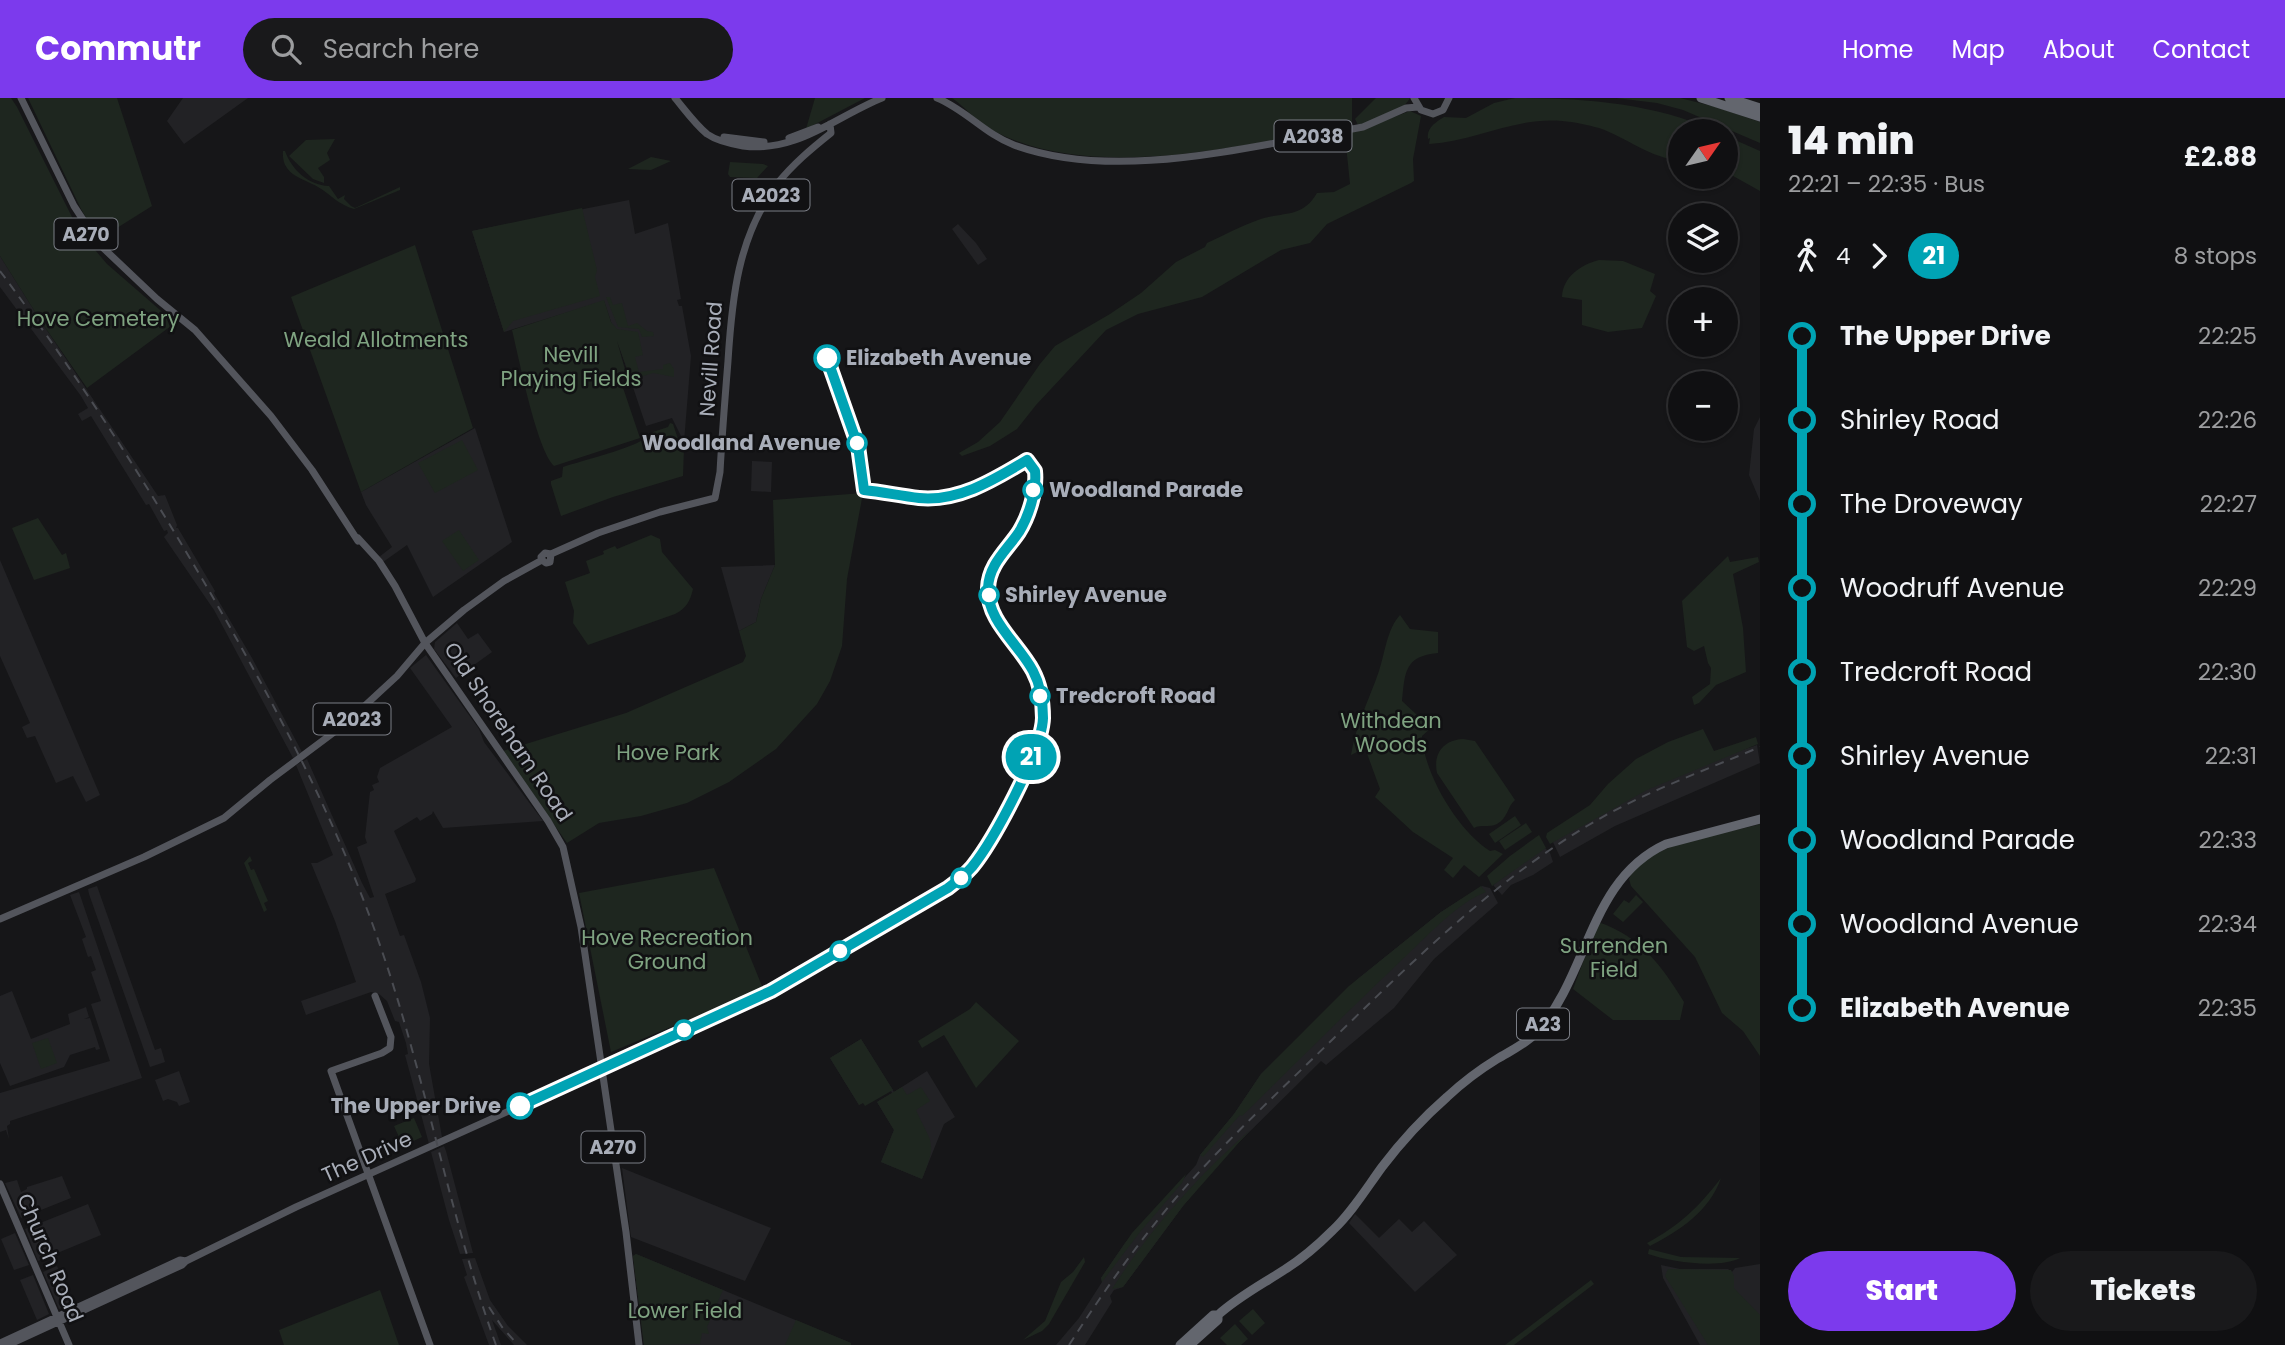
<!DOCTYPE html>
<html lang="en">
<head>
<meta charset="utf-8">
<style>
	:root { --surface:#101012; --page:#19191b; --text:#f1f3f6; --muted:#9c9d9f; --line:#303032; --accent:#7c3aed }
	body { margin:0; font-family:Poppins,sans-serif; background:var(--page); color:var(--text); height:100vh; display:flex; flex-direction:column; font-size:26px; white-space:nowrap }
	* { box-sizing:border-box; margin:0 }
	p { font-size:23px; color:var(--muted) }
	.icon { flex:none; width:38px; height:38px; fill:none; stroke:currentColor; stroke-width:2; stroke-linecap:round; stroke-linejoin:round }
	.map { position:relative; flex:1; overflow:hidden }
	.panel { display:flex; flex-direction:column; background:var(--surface); width:525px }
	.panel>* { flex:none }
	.badge { padding:0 14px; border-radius:23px; font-size:24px; line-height:46px }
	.needle { width:46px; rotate:56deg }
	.fabs { position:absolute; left:1668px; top:21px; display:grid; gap:14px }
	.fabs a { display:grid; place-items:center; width:70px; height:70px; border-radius:50%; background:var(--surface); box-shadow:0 2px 5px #0004,0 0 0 2px var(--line); font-size:35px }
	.map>.badge { position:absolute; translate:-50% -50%; box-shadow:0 0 0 4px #fff }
	.legs { display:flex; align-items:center; gap:10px; height:77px; padding:0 28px; font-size:23px }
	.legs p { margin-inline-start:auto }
	.summary { display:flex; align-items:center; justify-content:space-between; height:119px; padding:0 28px }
	h1 { font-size:38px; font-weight:800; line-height:52px }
	.action { display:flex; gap:14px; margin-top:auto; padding:14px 28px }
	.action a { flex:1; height:80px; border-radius:42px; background:var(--accent); color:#fff; font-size:28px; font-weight:800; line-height:80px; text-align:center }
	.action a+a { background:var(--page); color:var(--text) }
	ul { padding:0 28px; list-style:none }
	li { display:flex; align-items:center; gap:24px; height:84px; font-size:26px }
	li i { display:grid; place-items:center; width:10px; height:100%; margin:0 9px; background:currentColor }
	li i::after { content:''; width:18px; height:18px; margin:-9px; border:5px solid; border-radius:50%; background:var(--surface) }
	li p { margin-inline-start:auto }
	li:first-child i { background:linear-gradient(#0000 50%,currentColor 0) }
	li:last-child i { background:linear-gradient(currentColor 50%,#0000 0) }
	header { display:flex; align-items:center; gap:42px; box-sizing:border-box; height:98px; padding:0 35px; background:var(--accent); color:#fff }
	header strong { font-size:33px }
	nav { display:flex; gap:38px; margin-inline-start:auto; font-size:24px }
	.search { width:490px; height:63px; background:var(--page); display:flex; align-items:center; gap:18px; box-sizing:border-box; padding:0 24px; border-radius:38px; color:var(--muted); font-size:26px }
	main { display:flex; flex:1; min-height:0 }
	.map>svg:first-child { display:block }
	.built { fill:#222225 }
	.green { fill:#1e261f }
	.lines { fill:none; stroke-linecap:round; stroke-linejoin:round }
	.major { stroke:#53555c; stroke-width:7 }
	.highway { stroke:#63666e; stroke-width:9 }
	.rail { stroke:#4a4c52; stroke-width:2; stroke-dasharray:9 7; stroke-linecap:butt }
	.line-1-casing { stroke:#fff; stroke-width:16 }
	.line-1 { stroke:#00a3b4; stroke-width:10 }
	.stop-1-dot { fill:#fff; stroke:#00a3b4; stroke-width:3.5 }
	.labels { text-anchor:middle; stroke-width:5; stroke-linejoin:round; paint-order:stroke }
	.shield { fill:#111113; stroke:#7b7e86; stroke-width:2 }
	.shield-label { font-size:19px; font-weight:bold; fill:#a8adb8 }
	.park-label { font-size:21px; fill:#7fa381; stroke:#111113 }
	.stop-label { font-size:21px; font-weight:bold; fill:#a8adb8; stroke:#111113; text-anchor:start }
	.street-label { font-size:21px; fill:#a8adb8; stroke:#111113 }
</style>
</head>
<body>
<header>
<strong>Commutr</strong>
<div class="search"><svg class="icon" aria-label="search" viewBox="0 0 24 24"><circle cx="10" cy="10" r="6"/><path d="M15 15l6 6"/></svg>Search here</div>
<nav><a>Home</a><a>Map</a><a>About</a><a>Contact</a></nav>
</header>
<main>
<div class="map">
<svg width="1760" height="1247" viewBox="0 0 1760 1247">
	<rect width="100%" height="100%" fill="#161618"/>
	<path class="built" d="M183,0H248L184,46L167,23Z
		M629,102L635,136L668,125L681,201L677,202L679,208H682L691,258L684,344L672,320L646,328L604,203L504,234L472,133Z
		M958,126L976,145L987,161L978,167L952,131Z
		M0,158L42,225L158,398L165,397L177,427L176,430H178L215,493L214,495L252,560L302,654L293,660L214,512L164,439L168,435L167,432L164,433L149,406L146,407L91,318L82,323L78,316L88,310L81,298L0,189Z
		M1760,319V403L1749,377L1754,331Z
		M475,330L512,444L433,499L407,447L383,464L379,459L392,449L366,407L361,394Z
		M752,363L772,364L771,394L751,393Z
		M0,462L100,697L86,704L73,678L56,685L35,638L27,640L22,629L30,625L0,558Z
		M775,467L761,501L756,524L739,533L721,469Z
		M457,525L468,541L478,535L492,554L456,580L434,551L435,544Z
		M426,557L479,631L484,644L543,723L443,730L433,713L432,716L420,723L417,719L394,733L416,781L415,784L385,796L400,838L404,837L421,884L430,920L429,966L442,1039L429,1046L405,957L408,956L406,945L399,924L395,923L387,903L379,896L371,894L306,917L301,903L356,884L335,823L311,765H317L333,757L296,667L307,661L362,785L370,800L374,799L357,749L367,745L365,739L370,694L374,692L372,687L379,684L377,679L380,670L452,629L410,570Z
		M1757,647L1760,665L1615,728L1560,759L1552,742L1644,685Z
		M1544,749L1550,755L1553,764L1533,777L1511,787L1502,797L1493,787Z
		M97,788L155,952L161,950L165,964L150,969L89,796L88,791Z
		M1482,788L1490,790L1498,805L1434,861L1394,910L1326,967L1321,963L1225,1058L1183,1108L1123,1189L1114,1192L1110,1198L1112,1204L1085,1247H1056L1079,1220L1102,1184L1101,1180L1125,1145L1196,1067L1200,1057L1234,1016L1261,976L1359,880L1441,814Z
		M79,794L142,980L10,1023V1026L7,1028L9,1041L6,1032L0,1034V995L110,963L91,906L101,903L91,874L96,872L91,858L88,859L82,841L86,839L70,797Z
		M12,893L31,941L70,926L68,916L86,909L89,919L84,921L90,920L100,951L96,952L95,949L70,957L64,969L10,988L0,965V898Z
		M861,941L894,994L927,973L955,1019L944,1026L922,1081L881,1064L894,1032L877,1004L892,995L889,989L859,1007L830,960Z
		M179,973L190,1004L179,1008L177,1004L168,1001L163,1003L155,982Z
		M444,1048L446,1053L473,1155L460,1156L449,1122L431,1054Z
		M622,1070L771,1130L745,1183L631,1139Z
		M62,1078L71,1100L21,1120L5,1085L17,1082L21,1094L27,1091V1089Z
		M88,1106L101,1137L38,1163L25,1131Z
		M1355,1116L1379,1140L1399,1121L1412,1134L1424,1123L1457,1157L1415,1194L1349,1125Z
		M15,1135L29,1167L14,1172L1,1141Z
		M636,1156L851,1245V1247H644L633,1158Z
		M475,1160L490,1202L508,1228L527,1247H514L492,1222L501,1247H489L464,1179L467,1177L462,1161Z
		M1760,1166V1247H1700L1663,1180L1661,1167L1680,1171H1728L1732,1174L1735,1170Z
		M57,1168L74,1205L59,1211L43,1174Z
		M33,1177L49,1216L37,1222L20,1182Z"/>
	<path class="green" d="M0,0H11L17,9L79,133L107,166L175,225L87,290L42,225L0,158Z
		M28,0H117L152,108L101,140L94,133L81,111Z
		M815,0H865L806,31Z
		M952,0H1352V28C1243,46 1092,87 990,31C976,23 965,9 952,0Z
		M1376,0H1410C1402,15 1374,24 1358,27L1355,21Z
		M1515,0C1582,0 1654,5 1715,33H1680V62C1651,61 1626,39 1599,30C1588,27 1574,24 1562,23C1514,19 1477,43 1429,46L1430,40L1428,41C1426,30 1436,24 1444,19L1466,20L1494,5Z
		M1616,0H1680L1716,9L1760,24V45L1683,12L1657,5Z
		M1410,13L1421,18L1413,61L1414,83L1411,85L1327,126L1310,145L1281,152L1202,199L1138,216L1106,232L1036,307L1017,331L990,348L962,358L959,355L978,344L1000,324L1040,266L1055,248L1110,216L1141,195L1176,164L1205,149L1207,145C1224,137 1241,128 1258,122C1283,113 1302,121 1317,95L1334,94L1350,86L1345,37Z
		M1726,38L1760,53V93L1726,74Z
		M335,41L327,55L330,62L318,70L324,79V85L313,81L289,58L306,42Z
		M283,53H285C292,72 308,87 329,88L338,101L345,97L344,101L351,108L355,110L400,89V92L354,111C339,107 330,96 318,89C302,80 281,77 283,53Z
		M651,59L671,63L651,72L628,71Z
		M730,64L763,66L768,68L757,80L730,79L728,76Z
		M582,110L597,172L595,179L600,198L513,223L504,234L472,133Z
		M415,147L473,330L361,394L291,199Z
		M1599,162L1623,163L1655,176L1650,193L1656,198L1642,230L1608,234L1582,227V202L1562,199C1563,179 1580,167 1599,162Z
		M606,199H610L613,207L622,205L628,228L637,225L647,233L653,234L654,238L642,239L639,231L618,229Z
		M604,202L611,224L617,231L638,234L643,257L635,259L639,274L663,271V267L670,265L674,271V279L653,275L631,282L617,243L626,275L619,278L640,340L554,368C536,350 519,260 512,232Z
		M670,325L673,326L680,347L684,350L683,378L613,399L561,418L551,386V383L562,379L563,369C581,363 647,347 653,334L668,329Z
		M462,342L478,372L435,395L418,365Z
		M863,395L847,481L842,548L830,583L817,606L776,651L729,684L687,705L641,718L599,725L567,745L503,653L626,615L743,564L746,558L739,533L756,524L761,501L775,467L773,402Z
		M38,420L62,457L66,455L70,470L34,482L12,430Z
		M459,432L479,462L463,473L442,443Z
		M651,437L660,441L662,454L693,491C690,503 687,510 675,516L588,547L573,525L574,513L565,484L590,475L586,463L604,456L603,453L615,448L617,451Z
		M1728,458L1730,464L1758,459L1759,464L1733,476L1743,530L1746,574L1716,587L1699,605L1694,607L1692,599L1710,586L1711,570L1708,565L1704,548L1694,553L1687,549L1682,503Z
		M1400,517L1410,531L1438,534V555C1404,558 1405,575 1402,603L1431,630L1422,638C1424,676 1458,733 1490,753L1495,752L1503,756L1479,779L1464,767L1453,780L1444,772L1453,760L1413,734L1375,699L1380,691L1365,650L1351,657C1356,626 1369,602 1379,573C1385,555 1387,531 1400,517Z
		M1703,631L1714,653L1756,639L1758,646L1647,692L1550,746L1546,739L1547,735L1590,707L1608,686L1636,661L1668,644Z
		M1463,641L1475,643L1515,702C1507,709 1508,720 1497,726C1489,730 1481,726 1474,730L1437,675C1433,656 1443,642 1463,641Z
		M1515,718L1521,727L1495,745L1489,736Z
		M1526,725L1532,734L1505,752L1499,743Z
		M1760,726V958L1743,933L1722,915L1695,859L1631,788L1629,781C1648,743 1723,737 1760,726Z
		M1539,737L1546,750L1492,788L1487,778L1510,758Z
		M250,758L252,763L248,765L251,772L254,771L268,803L264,805L267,812L264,814L244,765Z
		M714,770L764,893L695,919L611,954L579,795Z
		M1481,788L1486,794C1459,804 1428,837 1407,857C1351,910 1297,964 1242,1018L1240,1017L1203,1059L1200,1057L1234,1016L1261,976L1349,888L1441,814Z
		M1636,797L1643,804L1623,824L1613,816L1624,802L1629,805Z
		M1598,824C1640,838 1662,868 1684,904L1680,922H1613L1573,891Z
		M976,904L1019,943L976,990L944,937L922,950L918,943L970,911Z
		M48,940L57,965L41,971L32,945Z
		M861,941L893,992L865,1008L863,1005L859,1007L830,960Z
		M902,989L907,997L921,989L930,1003L916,1012C931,1046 938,1042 922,1081L881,1064L894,1032L877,1004Z
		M414,1020L422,1039L403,1048L394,1028Z
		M1250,1032L1183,1108L1123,1189L1112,1191C1149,1132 1198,1078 1250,1032Z
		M1186,1076L1182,1085L1140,1134L1102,1184L1101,1180L1132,1135Z
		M1721,1080C1709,1114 1680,1132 1650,1148L1647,1145C1680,1127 1698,1110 1721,1080Z
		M1649,1151L1681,1159L1740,1160C1719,1171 1671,1164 1648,1156Z
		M636,1156L723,1192L707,1229L709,1236L702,1235L700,1246L644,1247L633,1158Z
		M1084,1159L1085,1164L1049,1226L1042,1233L1023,1242L1045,1223L1061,1184L1073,1174Z
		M1668,1171L1731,1172L1734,1178V1190L1760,1217V1247H1708L1665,1178Z
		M1591,1182L1594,1186L1514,1247H1505Z
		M380,1192L399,1247H284L279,1232Z
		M1253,1211L1265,1225L1252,1237L1239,1223Z
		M796,1222L851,1245V1247H785Z
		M1235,1226L1248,1241L1241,1247H1227L1220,1240Z"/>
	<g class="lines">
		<path class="major" d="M21,0L74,108L99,146L157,201L195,232L271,318L312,372L358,443
			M675,0C685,12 695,26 707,36C717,43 731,46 743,48C797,55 835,19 882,0
			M937,0C966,12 985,36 1014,47C1113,83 1236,51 1336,34L1363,29L1406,10L1418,9
			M1414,0L1421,12L1433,16L1443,12L1449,0
			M724,39L764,44
			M789,40L818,29
			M358,440L379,463L395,488L425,545L548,723L563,749L581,829L626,1134L639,1247
			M542,462L541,459L545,455L551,456L598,435L660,414L715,400L720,374C722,337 725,300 728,263C732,199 738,139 777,86C793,66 811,51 831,35L830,26
			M0,821L144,759L224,720L270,682L345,626L397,578L425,545L464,512L504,483L542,462L546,465L550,464L551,456
			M375,898L391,939L390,950L382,955L331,973L430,1247
			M0,1086L69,1247
			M0,1245L180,1162L186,1163
			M8,1247L182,1167L186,1163L296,1109L602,971"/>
		<path class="highway" d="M1701,0L1760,19
			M1729,0L1760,10
			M1180,1247L1213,1217H1218C1238,1199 1261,1187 1284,1172C1302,1161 1318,1147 1333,1132C1352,1114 1366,1091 1382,1069C1401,1044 1423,1020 1447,999C1462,985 1479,972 1497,961C1510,953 1526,946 1537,934C1589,877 1589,781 1666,746L1760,721
			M1190,1247L1218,1222V1217"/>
		<path class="rail" d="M0,173C74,272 141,377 204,484C269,596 331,710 375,833C424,969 447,1111 496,1247
			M489,1209L502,1229L518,1247
			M1069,1247C1102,1196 1136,1147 1175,1101C1224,1044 1281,992 1335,939C1414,862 1491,786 1587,728C1642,695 1701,674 1760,649"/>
	</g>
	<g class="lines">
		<defs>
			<path id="line-1" d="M520,1008L771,893L948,790C956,784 965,777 972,769C993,743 1042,653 1043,620C1043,605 1040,586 1033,573C1018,545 987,523 988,490C989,466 1007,452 1019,434C1029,418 1037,392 1035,373L1027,362C995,381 959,404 919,400C901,398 883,394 864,392L858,348L827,260"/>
		</defs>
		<use href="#line-1" class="line-1-casing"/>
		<use href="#line-1" class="line-1"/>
	</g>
	<g class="stop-1-dot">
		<circle cx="827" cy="260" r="12"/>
		<circle cx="857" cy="345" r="9"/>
		<circle cx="1033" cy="392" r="9"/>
		<circle cx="989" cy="497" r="9"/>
		<circle cx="1040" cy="598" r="9"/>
		<circle cx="961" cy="780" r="9"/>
		<circle cx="840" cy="853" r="9"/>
		<circle cx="684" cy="932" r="9"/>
		<circle cx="520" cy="1008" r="12"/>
	</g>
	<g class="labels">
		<g class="shield">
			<rect x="1274.5" y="22.5" width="77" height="31" rx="5"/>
			<rect x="732.5" y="81.5" width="77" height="31" rx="5"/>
			<rect x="54.5" y="120.5" width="63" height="31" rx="5"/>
			<rect x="313.5" y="605.5" width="77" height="31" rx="5"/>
			<rect x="1517" y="910.5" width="52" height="31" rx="5"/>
			<rect x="581.5" y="1033.5" width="63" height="31" rx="5"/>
		</g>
		<g class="shield-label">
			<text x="1313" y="45">A2038</text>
			<text x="771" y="104">A2023</text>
			<text x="86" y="143">A270</text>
			<text x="352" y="628">A2023</text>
			<text x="1543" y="933">A23</text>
			<text x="613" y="1056">A270</text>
		</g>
		<g class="park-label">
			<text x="98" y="228">Hove Cemetery</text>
			<text x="376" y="249">Weald Allotments</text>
			<text x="571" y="264">Nevill<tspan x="571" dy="24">Playing Fields</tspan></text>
			<text x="1391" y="630">Withdean<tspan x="1391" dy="24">Woods</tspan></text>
			<text x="668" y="662">Hove Park</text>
			<text x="667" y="847">Hove Recreation<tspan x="667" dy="24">Ground</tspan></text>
			<text x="1614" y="855">Surrenden<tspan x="1614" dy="24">Field</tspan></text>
			<text x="685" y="1220">Lower Field</text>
		</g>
		<g class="stop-label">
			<text x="846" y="267">Elizabeth Avenue</text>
			<text x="841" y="352" text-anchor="end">Woodland Avenue</text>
			<text x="1049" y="399">Woodland Parade</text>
			<text x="1005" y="504">Shirley Avenue</text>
			<text x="1056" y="605">Tredcroft Road</text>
			<text x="501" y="1015" text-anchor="end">The Upper Drive</text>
		</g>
		<g class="street-label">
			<text transform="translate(711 261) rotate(-86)" y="7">Nevill Road</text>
			<text transform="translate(508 634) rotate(56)" y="7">Old Shoreham Road</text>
			<text transform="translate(367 1059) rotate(-24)" y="7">The Drive</text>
			<text transform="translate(50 1160) rotate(67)" y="7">Church Road</text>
		</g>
	</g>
</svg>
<div class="fabs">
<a><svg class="needle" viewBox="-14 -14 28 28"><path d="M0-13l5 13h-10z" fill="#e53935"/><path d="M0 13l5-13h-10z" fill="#9c9d9f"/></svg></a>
<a><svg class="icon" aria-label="layers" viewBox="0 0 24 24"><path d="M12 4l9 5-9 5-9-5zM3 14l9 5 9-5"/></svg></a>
<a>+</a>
<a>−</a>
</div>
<b class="badge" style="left:1031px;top:659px;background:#00a3b4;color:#fff">21</b>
</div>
<section class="panel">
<div class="summary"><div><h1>14 min</h1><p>22:21 – 22:35 · Bus</p></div><b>£2.88</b></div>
<div class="legs"><svg class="icon" aria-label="walk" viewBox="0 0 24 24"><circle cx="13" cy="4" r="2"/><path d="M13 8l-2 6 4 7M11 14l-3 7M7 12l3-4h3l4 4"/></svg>4<svg class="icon" aria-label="forward" viewBox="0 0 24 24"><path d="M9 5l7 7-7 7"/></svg><b class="badge" style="background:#00a3b4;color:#fff">21</b><p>8 stops</p></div>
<ul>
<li><i style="color:#00a3b4"></i><b>The Upper Drive</b><p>22:25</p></li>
<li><i style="color:#00a3b4"></i><span>Shirley Road</span><p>22:26</p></li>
<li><i style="color:#00a3b4"></i><span>The Droveway</span><p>22:27</p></li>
<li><i style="color:#00a3b4"></i><span>Woodruff Avenue</span><p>22:29</p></li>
<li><i style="color:#00a3b4"></i><span>Tredcroft Road</span><p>22:30</p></li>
<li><i style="color:#00a3b4"></i><span>Shirley Avenue</span><p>22:31</p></li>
<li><i style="color:#00a3b4"></i><span>Woodland Parade</span><p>22:33</p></li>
<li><i style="color:#00a3b4"></i><span>Woodland Avenue</span><p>22:34</p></li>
<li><i style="color:#00a3b4"></i><b>Elizabeth Avenue</b><p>22:35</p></li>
</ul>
<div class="action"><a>Start</a><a>Tickets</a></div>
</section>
</main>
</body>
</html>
